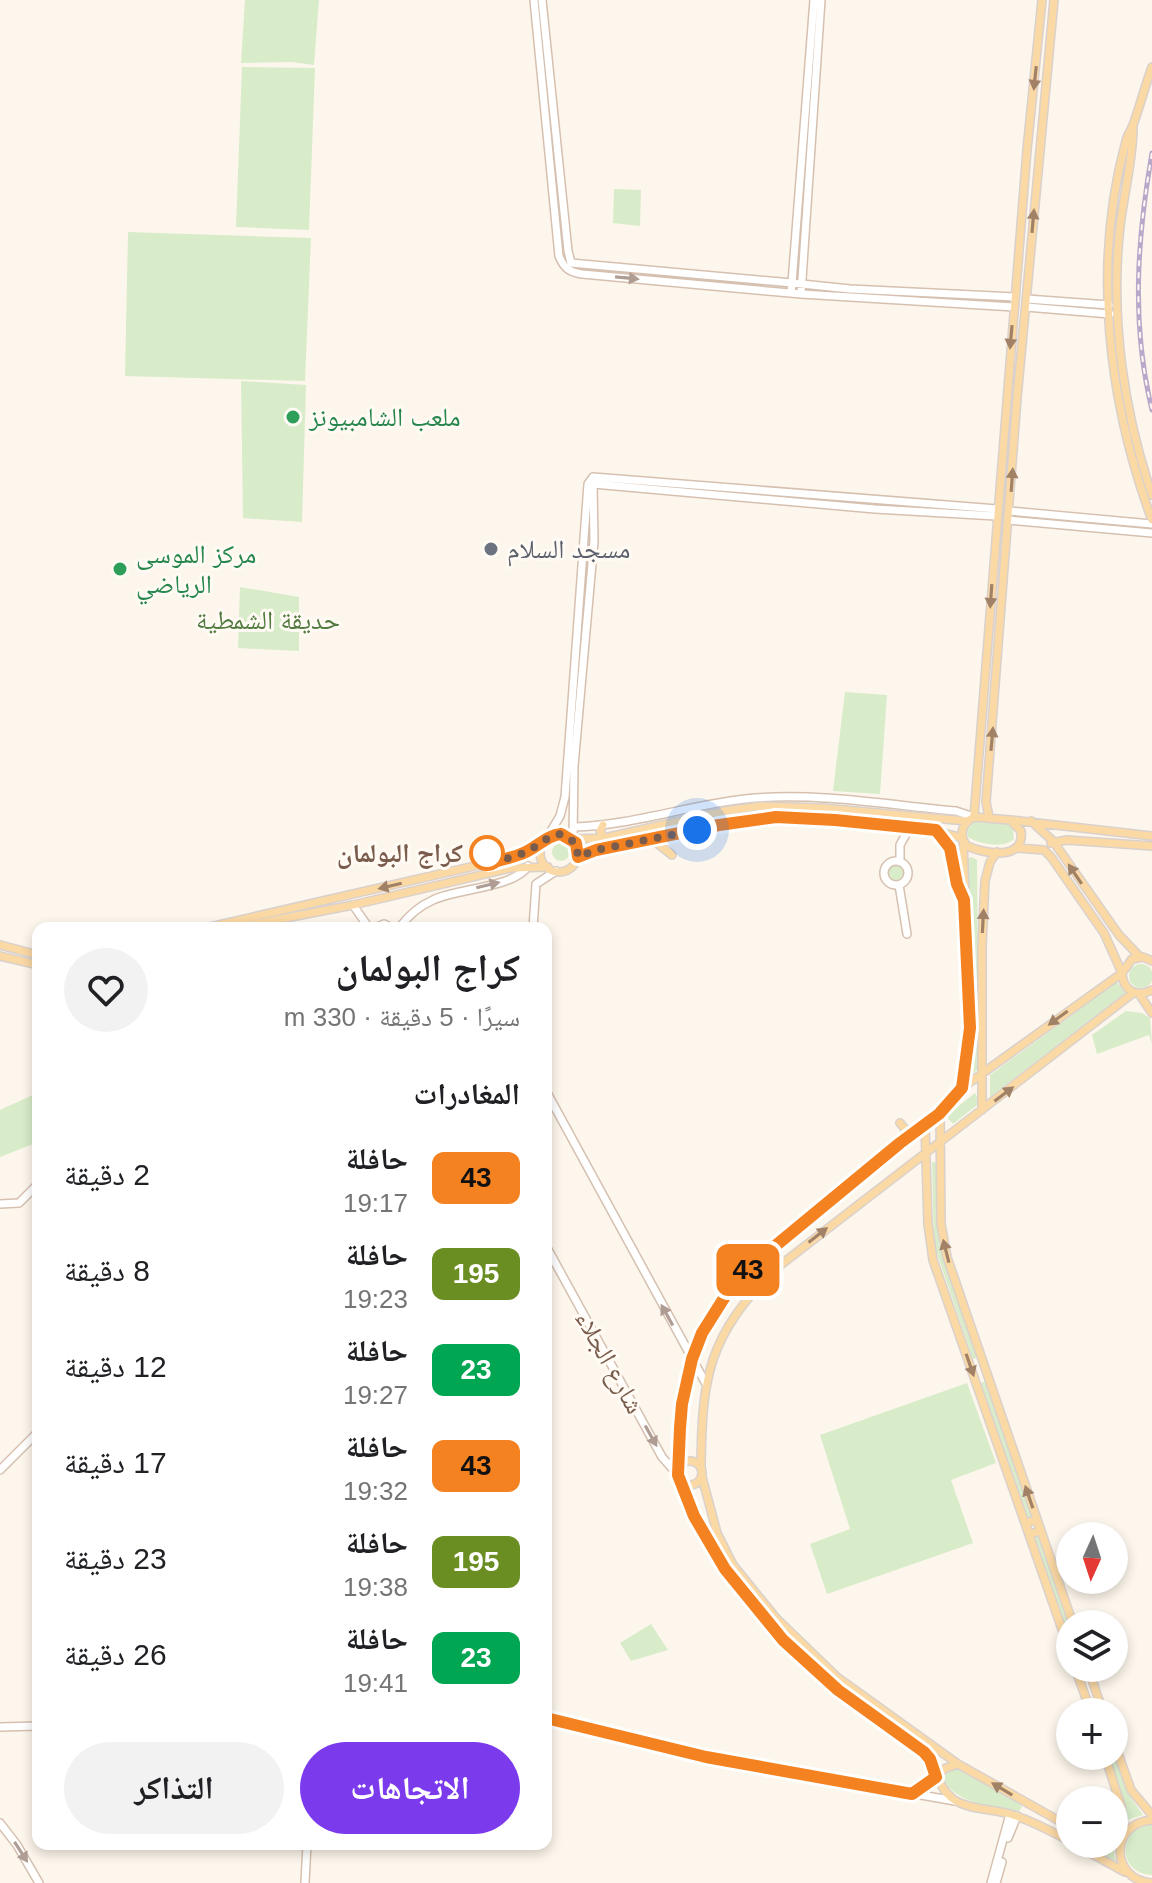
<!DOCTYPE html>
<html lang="ar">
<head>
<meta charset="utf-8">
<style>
	:root { --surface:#fff; --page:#f2f2f2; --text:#202124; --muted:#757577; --accent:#7c3aed }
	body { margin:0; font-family:Arial,"Noto Naskh Arabic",sans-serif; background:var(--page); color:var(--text); direction:rtl; height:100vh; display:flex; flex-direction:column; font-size:30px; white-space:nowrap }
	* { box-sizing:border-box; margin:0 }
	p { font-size:26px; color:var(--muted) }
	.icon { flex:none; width:44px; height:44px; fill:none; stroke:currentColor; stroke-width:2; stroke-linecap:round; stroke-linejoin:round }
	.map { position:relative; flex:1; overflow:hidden; direction:ltr }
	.details { position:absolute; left:32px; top:922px; width:520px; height:928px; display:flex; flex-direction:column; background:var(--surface); border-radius:16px; box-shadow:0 4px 12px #0003; direction:rtl }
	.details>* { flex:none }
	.badge { padding:0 16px; border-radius:12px; font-size:28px; line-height:52px }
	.needle { width:52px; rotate:183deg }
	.controls { position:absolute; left:1056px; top:1522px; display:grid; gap:16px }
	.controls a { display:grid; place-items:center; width:72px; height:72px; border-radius:50%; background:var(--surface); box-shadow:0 4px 12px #0003; font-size:40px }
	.you { position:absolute; width:40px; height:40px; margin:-20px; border:6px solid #fff; border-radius:50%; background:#1a73e8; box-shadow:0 0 0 12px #1a73e833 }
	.map>.badge { position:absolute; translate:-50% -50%; box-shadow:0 0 0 4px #fff }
	h2 { padding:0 32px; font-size:30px; line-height:72px }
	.round { display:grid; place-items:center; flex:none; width:84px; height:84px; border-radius:42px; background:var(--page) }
	.summary { display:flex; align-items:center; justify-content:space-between; height:136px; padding:0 32px }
	h1 { font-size:38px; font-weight:700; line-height:60px }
	.action { display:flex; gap:16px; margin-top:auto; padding:16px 32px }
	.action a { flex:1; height:92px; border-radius:48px; background:var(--accent); color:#fff; font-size:32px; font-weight:700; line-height:92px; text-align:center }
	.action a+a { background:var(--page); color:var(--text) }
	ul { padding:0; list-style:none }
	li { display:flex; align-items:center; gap:24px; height:96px; padding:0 32px }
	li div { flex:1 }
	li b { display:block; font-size:30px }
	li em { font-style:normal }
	li .badge { min-width:88px; font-weight:700; text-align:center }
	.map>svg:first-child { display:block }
	.green { fill:#d8ecc9 }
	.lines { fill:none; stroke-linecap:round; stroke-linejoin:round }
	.secondary-casing { stroke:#d6c0b0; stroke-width:10 }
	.primary-casing { stroke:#dad1cd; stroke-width:10 }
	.secondary { stroke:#fff; stroke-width:7 }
	.primary { stroke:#fbd9a5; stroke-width:7 }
	.rail-casing { stroke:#b9a8c9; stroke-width:5 }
	.rail { stroke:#fffaf3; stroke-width:2; stroke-dasharray:6; stroke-linecap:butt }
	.oneway { fill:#a18267 }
	.oneway2 { fill:#af9d94 }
	.line-casing { stroke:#fff; stroke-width:18 }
	.line { stroke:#f58220; stroke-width:12 }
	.walk { stroke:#7a5c4d; stroke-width:8; stroke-dasharray:0 14.4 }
	.leisure-dot { fill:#2e9e5b; stroke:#fffaf3; stroke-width:3 }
	.worship-dot { fill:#6b7280; stroke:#fffaf3; stroke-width:3 }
	.stop-dot { fill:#fff; stroke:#f58220; stroke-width:4 }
	.labels { text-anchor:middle; stroke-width:6; stroke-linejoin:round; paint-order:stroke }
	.leisure-label { font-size:26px; fill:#27864d; stroke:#fffaf3; text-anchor:start }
	.worship-label { font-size:26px; fill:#5b616d; stroke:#fffaf3; text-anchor:start }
	.park-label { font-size:26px; fill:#537a41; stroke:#fffaf3 }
	.stop-label { font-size:26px; font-weight:bold; fill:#7a5c4d; stroke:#fffaf3; text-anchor:end }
	.street-label { font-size:26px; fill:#7a5c4d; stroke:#fffaf3 }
</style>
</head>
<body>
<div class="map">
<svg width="1152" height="1883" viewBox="0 0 1152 1883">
	<rect width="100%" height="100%" fill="#fdf6ec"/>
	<path class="green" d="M245,0H319L314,65L292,62L241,63Z
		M242,67L315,68L309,230L236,227Z
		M614,189L641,190L640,226L613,223Z
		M128,232L311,238L305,381L125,376Z
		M241,381L306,385L302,522L243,518Z
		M240,587L299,597V651L238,648Z
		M845,692L887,695L880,794L833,791Z
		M974,822L1007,824L1013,830L1014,839C1004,849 979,844 968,837L967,830Z
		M552 852a9 9 0 1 1 18 0a9 9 0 1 1-18 0Z
		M972,857L977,860L979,1069L970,1075L974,1003L966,859Z
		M886 872a9 9 0 1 1 18 0a9 9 0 1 1-18 0Z
		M1129 976a12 12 0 1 1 24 0a12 12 0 1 1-24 0Z
		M1117,982L1125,993L990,1097V1075Z
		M1126,1011L1142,1013L1150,1018L1152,1044L1149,1035L1097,1054L1092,1035Z
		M975,1093L978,1098L977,1105L953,1124L946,1116Z
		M35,1094L38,1102V1142L0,1157V1110Z
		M932,1162L937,1163L939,1244L977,1358L973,1359L934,1245Z
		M985,1381L1033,1519L1029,1520L981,1383Z
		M967,1383L996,1463L951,1480L973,1543L827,1594L810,1544L850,1529L820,1435Z
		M1038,1534L1070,1627V1641L1034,1535Z
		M651,1624L668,1650L631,1661L620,1643Z
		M1114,1755L1128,1794L1143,1815L1127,1820L1122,1794L1109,1756Z
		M957,1769L1019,1802L1022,1807L1019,1811C997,1809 955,1803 944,1780L946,1773Z
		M1152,1824V1875C1126,1874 1117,1848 1135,1829Z
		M1114,1837H1117L1114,1855L1117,1862L1084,1844H1114Z"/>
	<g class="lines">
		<defs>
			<path id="secondary" d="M534,0L559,256C564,268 569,272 582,274L801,294L821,0
				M542,0L568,251L571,263L792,283L814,0
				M791,293L792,283L850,289L1015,297
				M801,294L1014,307
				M1027,299L1109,305
				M1026,307L1110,314
				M1009,511L1152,524
				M1008,520L1152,533
				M574,827C636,825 694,803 755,798C821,793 890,805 956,811L974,817
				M573,839L574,766L594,541L593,484L875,509L996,516
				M545,841L560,816L565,797L588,484L593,477L997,509
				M884 873a12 12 0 1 1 24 0a12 12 0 1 1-24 0Z
				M900,862V845L910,827
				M899,885L907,934
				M353,905L369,928
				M375,928L384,924L392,928
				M399,928C408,916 419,906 433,900C458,888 514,888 528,866
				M533,928L536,884L556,871
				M546,1091L705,1382
				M0,1204L19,1203L38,1184
				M546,1246L662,1457L678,1475
				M0,1470L38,1432
				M546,1718L706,1757L955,1801
				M0,1727L38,1726
				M0,1823L17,1845L39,1883
				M1008,1838L1017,1816
				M305,1883L307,1844
				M991,1883L1010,1814
				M996,1883L1002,1862"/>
			<path id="primary" d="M1152,67C1145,86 1140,106 1133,125C1131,131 1127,135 1126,141C1092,265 1108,401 1152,520
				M1133,127C1133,163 1122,200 1119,236C1111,323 1124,413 1152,495
				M974,817L1027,150L1042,0
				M974,817L1010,820L1021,831C1025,861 985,854 967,846C958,835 962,823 974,817Z
				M989,817L986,802L1017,398L1054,0
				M1011,820L1152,836
				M1031,821L1053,841L1119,935L1140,957
				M603,825L600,831L604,838
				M938,832C957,850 949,876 963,897
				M540 853a19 19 0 1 1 38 0a19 19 0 1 1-38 0Z
				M573,839L604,838L725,811L761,806L823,808L966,821
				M652,839L672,855
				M1051,843L1067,840L1152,846
				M578,857L596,850C646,840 697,826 748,820C809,813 904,821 962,838
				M205,928L505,859L521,855L545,841
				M234,928L353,905L511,868L548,867
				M0,945L38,955
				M0,956L38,965
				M1152,961L1143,957L1132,959L1122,973C1123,991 1137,998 1152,990
				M1139,994L1152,1013
				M962,1088L1122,973L1104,933L1051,857L1044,850L1017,848
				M982,1110V946L985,881L990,862L997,852
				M940,1113L941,1224L947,1257L1073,1624
				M900,1123L906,1130H916
				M925,1125L928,1224L933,1260L1070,1652
				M678 1473a12 12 0 1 1 24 0a12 12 0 1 1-24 0Z
				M679,1467L682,1404L692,1359L702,1333L731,1287L757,1261L900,1143L939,1114L962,1088L970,1028L963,841
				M701,1467C702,1376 708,1337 774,1270L1133,993
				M702,1477L717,1533L733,1565L776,1618L837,1677L958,1764L1070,1827
				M682,1483C712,1565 771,1637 839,1691C866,1713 896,1732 924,1752C936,1766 937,1787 953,1799C968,1810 996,1809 1013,1815C1033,1821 1052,1832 1070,1841
				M1027 1527a6 6 0 1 1 12 0a6 6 0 1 1-12 0Z
				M1075,1668L1091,1712
				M1088,1668L1103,1712
				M1114,1742L1131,1790L1152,1815
				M1105,1756L1121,1806L1125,1833H1114
				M912,1794L946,1768L958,1764
				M1152,1820C1109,1823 1110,1880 1152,1883
				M1074,1844L1125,1872"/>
		</defs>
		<use href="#secondary" class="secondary-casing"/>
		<use href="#primary" class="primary-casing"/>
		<use href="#secondary" class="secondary"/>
		<use href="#primary" class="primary"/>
		<defs>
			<path id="rail" d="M1152,153C1137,239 1131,324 1152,410"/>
		</defs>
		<use href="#rail" class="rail-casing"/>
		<use href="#rail" class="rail"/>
	</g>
	<defs><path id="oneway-solid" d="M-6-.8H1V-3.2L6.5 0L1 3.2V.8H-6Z" transform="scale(2)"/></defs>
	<g class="oneway">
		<use href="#oneway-solid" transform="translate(1035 78) rotate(96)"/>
		<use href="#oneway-solid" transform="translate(1033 221) rotate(-85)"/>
		<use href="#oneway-solid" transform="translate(1011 337) rotate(95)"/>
		<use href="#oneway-solid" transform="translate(1012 480) rotate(-86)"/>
		<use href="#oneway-solid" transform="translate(991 596) rotate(94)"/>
		<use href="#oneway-solid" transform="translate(992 739) rotate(-85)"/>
		<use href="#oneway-solid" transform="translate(1075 874) rotate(-124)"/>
		<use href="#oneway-solid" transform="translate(390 886) rotate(167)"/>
		<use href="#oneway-solid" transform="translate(983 921) rotate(-87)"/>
		<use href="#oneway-solid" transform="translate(1058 1018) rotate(144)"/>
		<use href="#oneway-solid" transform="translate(1004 1094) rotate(-37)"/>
		<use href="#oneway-solid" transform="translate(818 1235) rotate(-38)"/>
		<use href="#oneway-solid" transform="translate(946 1251) rotate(-104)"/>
		<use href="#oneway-solid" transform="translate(970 1365) rotate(71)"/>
		<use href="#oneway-solid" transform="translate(1029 1497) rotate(-109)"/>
		<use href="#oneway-solid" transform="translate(1002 1789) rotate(-149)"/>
	</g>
	<g class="oneway2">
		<use href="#oneway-solid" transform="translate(627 278) rotate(5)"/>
		<use href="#oneway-solid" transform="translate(488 885) rotate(-13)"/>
		<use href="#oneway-solid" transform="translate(667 1315) rotate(-119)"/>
		<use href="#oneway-solid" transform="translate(651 1436) rotate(61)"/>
		<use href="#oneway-solid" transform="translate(21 1852) rotate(57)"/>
	</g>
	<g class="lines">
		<defs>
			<path id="line" d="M487,853L490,863C500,860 511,858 521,854C536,849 546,835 561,834L576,843L578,857L596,850L719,825L776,817L835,820L936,830L950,848L957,884L964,900L970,1028L962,1088L939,1114L900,1143L757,1261L731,1287L702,1333L692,1359L682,1404L680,1428L678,1475L694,1516L725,1569L783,1640L838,1690L924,1752L930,1759L936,1777L912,1794L706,1757L546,1718"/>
		</defs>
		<use href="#line" class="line-casing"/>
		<use href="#line" class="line"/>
		<path class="walk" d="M487,853L490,863C500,860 511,858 521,854C536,849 546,835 561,834L576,843L578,857L596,850L697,830"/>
	</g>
	<g class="leisure-dot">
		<circle cx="293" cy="417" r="8"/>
		<circle cx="120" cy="569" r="8"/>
	</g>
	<circle class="worship-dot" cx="491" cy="549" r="8"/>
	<circle class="stop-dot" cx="487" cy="853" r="16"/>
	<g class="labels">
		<g class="leisure-label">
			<text x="309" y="426">ملعب الشامبيونز</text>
			<text x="136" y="563">مركز الموسى<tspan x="136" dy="30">الرياضي</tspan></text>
		</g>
		<g class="worship-label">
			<text x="507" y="558">مسجد السلام</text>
		</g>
		<g class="park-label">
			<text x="268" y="629">حديقة الشمطية</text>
		</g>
		<g class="stop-label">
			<text x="463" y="862">كراج البولمان</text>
		</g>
		<g class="street-label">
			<text transform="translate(610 1362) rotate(61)" y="9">شارع الجلاء</text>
		</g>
	</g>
</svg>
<div class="controls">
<a><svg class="needle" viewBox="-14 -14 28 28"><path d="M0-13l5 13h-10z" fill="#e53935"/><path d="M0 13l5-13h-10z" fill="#757577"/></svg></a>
<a><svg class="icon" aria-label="layers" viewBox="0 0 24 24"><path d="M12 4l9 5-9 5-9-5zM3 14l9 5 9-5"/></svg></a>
<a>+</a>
<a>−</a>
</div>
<div class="you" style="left:697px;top:830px"></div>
<b class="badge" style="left:748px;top:1270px;background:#f58220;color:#111">43</b>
<section class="details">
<div class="summary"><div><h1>كراج البولمان</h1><p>سيرًا · 5 دقيقة · 330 m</p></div><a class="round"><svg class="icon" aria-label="heart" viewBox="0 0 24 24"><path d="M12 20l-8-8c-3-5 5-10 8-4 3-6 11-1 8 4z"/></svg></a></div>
<h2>المغادرات</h2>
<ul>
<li><span class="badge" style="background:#f58220;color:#111">43</span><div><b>حافلة</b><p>19:17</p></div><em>2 دقيقة</em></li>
<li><span class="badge" style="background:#6b8e23;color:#fff">195</span><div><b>حافلة</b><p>19:23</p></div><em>8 دقيقة</em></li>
<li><span class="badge" style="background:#00a651;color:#fff">23</span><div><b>حافلة</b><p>19:27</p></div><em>12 دقيقة</em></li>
<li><span class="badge" style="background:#f58220;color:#111">43</span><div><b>حافلة</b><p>19:32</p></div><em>17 دقيقة</em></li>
<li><span class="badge" style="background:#6b8e23;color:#fff">195</span><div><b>حافلة</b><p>19:38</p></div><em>23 دقيقة</em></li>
<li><span class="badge" style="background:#00a651;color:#fff">23</span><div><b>حافلة</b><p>19:41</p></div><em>26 دقيقة</em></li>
</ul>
<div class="action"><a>الاتجاهات</a><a>التذاكر</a></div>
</section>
</div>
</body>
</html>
